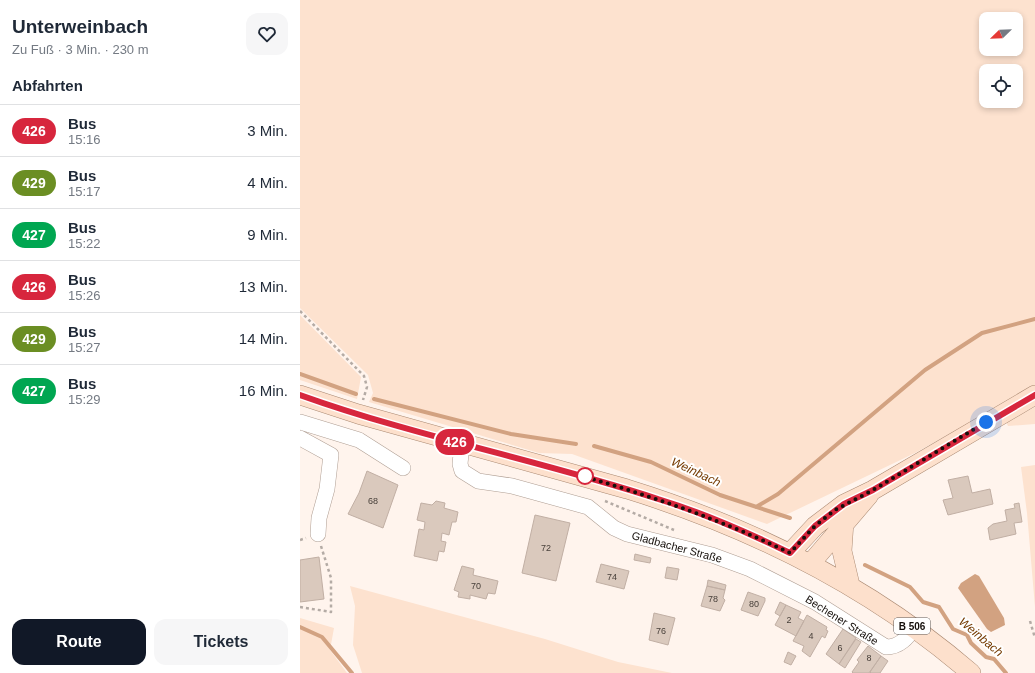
<!DOCTYPE html>
<html lang="de">
<head>
<meta charset="utf-8">
<style>
	:root { --surface:#fff; --page:#f6f6f7; --text:#1f2937; --muted:#747a83; --line:#e0e1e3; --accent:#111827 }
	body { margin:0; font-family:Helvetica,sans-serif; background:var(--page); color:var(--text); height:100vh; display:flex; flex-direction:column; font-size:15px; white-space:nowrap }
	* { box-sizing:border-box; margin:0 }
	p { font-size:13px; color:var(--muted) }
	.icon { flex:none; width:22px; height:22px; fill:none; stroke:currentColor; stroke-width:2; stroke-linecap:round; stroke-linejoin:round }
	.map { position:relative; flex:1; overflow:hidden }
	.side { display:flex; flex-direction:column; background:var(--surface); width:300px }
	.side>* { flex:none }
	.badge { padding:0 8px; border-radius:13px; font-size:14px; line-height:26px }
	.needle { width:26px; rotate:247deg }
	.fabs { position:absolute; left:679px; top:12px; display:grid; gap:8px }
	.fabs a { display:grid; place-items:center; width:44px; height:44px; border-radius:8px; background:var(--surface); box-shadow:0 2px 6px #0003; font-size:20px }
	.you { position:absolute; width:20px; height:20px; margin:-10px; border:3px solid #fff; border-radius:50%; background:#1a73e8; box-shadow:0 0 0 6px #1a73e833 }
	.map>.badge { position:absolute; translate:-50% -50%; box-shadow:0 0 0 2px #fff }
	h2 { padding:0 12px; font-size:15px; line-height:36px }
	.round { display:grid; place-items:center; flex:none; width:42px; height:42px; border-radius:12px; background:var(--page) }
	.summary { display:flex; align-items:center; justify-content:space-between; height:68px; padding:0 12px }
	h1 { font-size:19px; font-weight:700; line-height:30px }
	.button { display:flex; gap:8px; margin-top:auto; padding:8px 12px }
	.button a { flex:1; height:46px; border-radius:12px; background:var(--accent); color:#fff; font-size:16px; font-weight:700; line-height:46px; text-align:center }
	.button a+a { background:var(--page); color:var(--text) }
	ul { padding:0; list-style:none }
	li { display:flex; align-items:center; gap:12px; height:52px; padding:0 12px; border-top:1px solid var(--line) }
	li div { flex:1 }
	li b { display:block; font-size:15px }
	li em { font-style:normal }
	li .badge { min-width:44px; font-weight:700; text-align:center }
	main { display:flex; flex:1; min-height:0 }
	.map>svg:first-child { display:block }
	.green { fill:#fde2cf; fill-rule:evenodd }
	.water { fill:#d2a281 }
	.lines { fill:none; stroke-linecap:round; stroke-linejoin:round }
	.stream { stroke:#d2a281; stroke-width:4 }
	.building { fill:#dac9bd; stroke:#c1afa4 }
	.minor-casing { stroke:#af9e93; stroke-width:16 }
	.major-casing { stroke:#aa8972; stroke-width:20 }
	.path { stroke:#b4aba5; stroke-width:2.5; stroke-dasharray:3 3; stroke-linecap:butt }
	.minor { stroke:#fff; stroke-width:15 }
	.major { stroke:#fde0cc; stroke-width:19 }
	.line-casing { stroke:#fff; stroke-width:9 }
	.line { stroke:#d7263d; stroke-width:6 }
	.walk { stroke:#150f0b; stroke-width:4; stroke-dasharray:0 7.2 }
	.stop-dot { fill:#fff; stroke:#d7263d; stroke-width:2 }
	.labels { text-anchor:middle; stroke-width:4; stroke-linejoin:round; paint-order:stroke }
	.number-label { font-size:9px; fill:#463e38 }
	.shield { fill:#fff; stroke:#5b5754; stroke-width:1 }
	.shield-label { font-size:10px; font-weight:bold; fill:#150f0b }
	.street-label { font-size:11px; fill:#150f0b; stroke:#fff }
	.water-label { font-size:12px; font-style:italic; fill:#743a00; stroke:#fff }
</style>
</head>
<body>
<main>
<section class="side">
<div class="summary"><div><h1>Unterweinbach</h1><p>Zu Fuß · 3 Min. · 230 m</p></div><a class="round"><svg class="icon" aria-label="heart" viewBox="0 0 24 24"><path d="M12 20l-8-8c-3-5 5-10 8-4 3-6 11-1 8 4z"/></svg></a></div>
<h2>Abfahrten</h2>
<ul>
<li><span class="badge" style="background:#d7263d;color:#fff">426</span><div><b>Bus</b><p>15:16</p></div><em>3 Min.</em></li>
<li><span class="badge" style="background:#6b8e23;color:#fff">429</span><div><b>Bus</b><p>15:17</p></div><em>4 Min.</em></li>
<li><span class="badge" style="background:#00a651;color:#fff">427</span><div><b>Bus</b><p>15:22</p></div><em>9 Min.</em></li>
<li><span class="badge" style="background:#d7263d;color:#fff">426</span><div><b>Bus</b><p>15:26</p></div><em>13 Min.</em></li>
<li><span class="badge" style="background:#6b8e23;color:#fff">429</span><div><b>Bus</b><p>15:27</p></div><em>14 Min.</em></li>
<li><span class="badge" style="background:#00a651;color:#fff">427</span><div><b>Bus</b><p>15:29</p></div><em>16 Min.</em></li>
</ul>
<div class="button"><a>Route</a><a>Tickets</a></div>
</section>
<div class="map">
<svg width="735" height="673" viewBox="0 0 735 673">
	<rect width="100%" height="100%" fill="#fff4ed"/>
	<path class="green" d="M0,0H735V387L615,453L467,524L272,454L239,453L69,402L73,393L68,375L0,308ZM686,19H716V49H686ZM686,71H716V101H686Z
		M0,315L61,377L57,399L0,380Z
		M735,407V424L708,426L706,422Z
		M735,465V607L727,513L721,467Z
		M50,586L245,639L318,662L372,673H62L53,645L55,606Z
		M0,618L34,628L30,650L47,673H0Z"/>
	<path class="water" d="M675,574L679,576L704,618L705,625L691,632L687,629L658,588L661,583Z"/>
	<g class="lines">
		<path class="stream" d="M0,374L56,394
			M74,399L211,434L276,444
			M294,446L351,462L420,495L490,518
			M456,507L478,494L625,370L682,333L735,319
			M565,565L610,587L623,602L639,607L653,629L667,635L671,643L686,657L694,659L706,673
			M0,627L22,637L52,673"/>
	</g>
	<path class="building" d="M67,471L98,485L83,528L48,514L59,493Z
		M668,476L672,493L690,489L693,504L648,515L643,500L653,498L648,480Z
		M136,501L145,503L144,508L158,512L156,522H152L149,535L142,533L141,541L146,542L144,552L139,551L137,561L114,556L119,529L124,530L125,522L117,520L121,503L132,505Z
		M719,503L722,522L714,523L716,534L690,540L688,528L693,524L707,521L705,510L715,508L714,504Z
		M235,515L270,523L256,581L222,573Z
		M335,554L351,558L350,563L334,560Z
		M19,557L24,599L0,602V560Z
		M301,564L329,571L324,589L296,582Z
		M162,566L174,569L173,575L198,581L195,594L188,593L186,599L170,595V599L158,597L159,592L154,590Z
		M367,567L379,569L377,580L365,578Z
		M408,580L426,585L425,590L407,586Z
		M407,586L425,590L423,598L425,600L420,611L401,606Z
		M448,592L465,598V601L458,616L441,610Z
		M480,602L486,605L480,616L475,613Z
		M486,605L501,612L498,618L504,621L496,636L475,625Z
		M354,613L375,618L368,645L349,640Z
		M507,615L527,627L526,630L528,631L525,638L522,636L510,657L502,651L504,646L493,641Z
		M543,629L556,638L539,664L526,654Z
		M556,639L561,642L545,668L539,664Z
		M568,646L581,656L569,673H553L552,672L559,662L557,660Z
		M488,652L496,656L491,665L484,662Z
		M581,656L588,661L580,673H571L570,672Z"/>
	<g class="lines">
		<defs>
			<path id="minor" d="M0,422L59,440L103,468
				M0,438L31,455L27,489L19,518L18,534
				M162,444L160,464L162,471L178,481L212,486L288,507L314,528L327,534L412,555L450,569L515,602L586,647C600,647 607,638 615,627"/>
			<path id="major" d="M0,395L58,414L327,489C453,528 570,586 671,673
				M544,522L542,551L550,585
				M490,553L515,526L544,504L573,490L735,395
				M511,563L569,495"/>
		</defs>
		<use href="#minor" class="minor-casing"/>
		<use href="#major" class="major-casing"/>
		<path class="path" d="M0,311L64,376L67,387L63,400
			M305,501L374,530
			M0,540L6,538
			M0,607L31,612V578L21,546
			M730,621L735,638"/>
		<use href="#minor" class="minor"/>
		<use href="#major" class="major"/>
	</g>
	<g class="lines">
		<defs>
			<path id="line" d="M0,395C117,437 240,460 358,499C404,513 447,532 490,553L515,526L544,504L573,490L735,395"/>
		</defs>
		<use href="#line" class="line-casing"/>
		<use href="#line" class="line"/>
		<path class="walk" d="M285,476L279,475C351,496 422,520 490,553L515,526L535,510L573,490L686,422"/>
	</g>
	<circle class="stop-dot" cx="285" cy="476" r="8"/>
	<g class="labels">
		<g class="number-label">
			<text x="73" y="504">68</text>
			<text x="246" y="551">72</text>
			<text x="312" y="580">74</text>
			<text x="176" y="589">70</text>
			<text x="413" y="602">78</text>
			<text x="454" y="607">80</text>
			<text x="489" y="623">2</text>
			<text x="361" y="634">76</text>
			<text x="511" y="639">4</text>
			<text x="540" y="651">6</text>
			<text x="569" y="661">8</text>
		</g>
		<rect class="shield" x="594" y="618" width="36" height="16" rx="3"/>
		<g class="shield-label">
			<text x="612" y="630">B 506</text>
		</g>
		<g class="street-label">
			<text transform="translate(377 547) rotate(15)" y="4">Gladbacher Straße</text>
			<text transform="translate(542 620) rotate(32)" y="4">Bechener Straße</text>
		</g>
		<g class="water-label">
			<text transform="translate(396 472) rotate(25)" y="4">Weinbach</text>
			<text transform="translate(681 637) rotate(40)" y="4">Weinbach</text>
		</g>
	</g>
</svg>
<div class="fabs">
<a><svg class="needle" viewBox="-14 -14 28 28"><path d="M0-13l5 13h-10z" fill="#e53935"/><path d="M0 13l5-13h-10z" fill="#747a83"/></svg></a>
<a><svg class="icon" aria-label="locate" viewBox="0 0 24 24"><circle cx="12" cy="12" r="6"/><path d="M12 2v4M12 18v4M2 12h4M18 12h4"/></svg></a>
</div>
<div class="you" style="left:686px;top:422px"></div>
<b class="badge" style="left:155px;top:442px;background:#d7263d;color:#fff">426</b>
</div>
</main>
</body>
</html>
